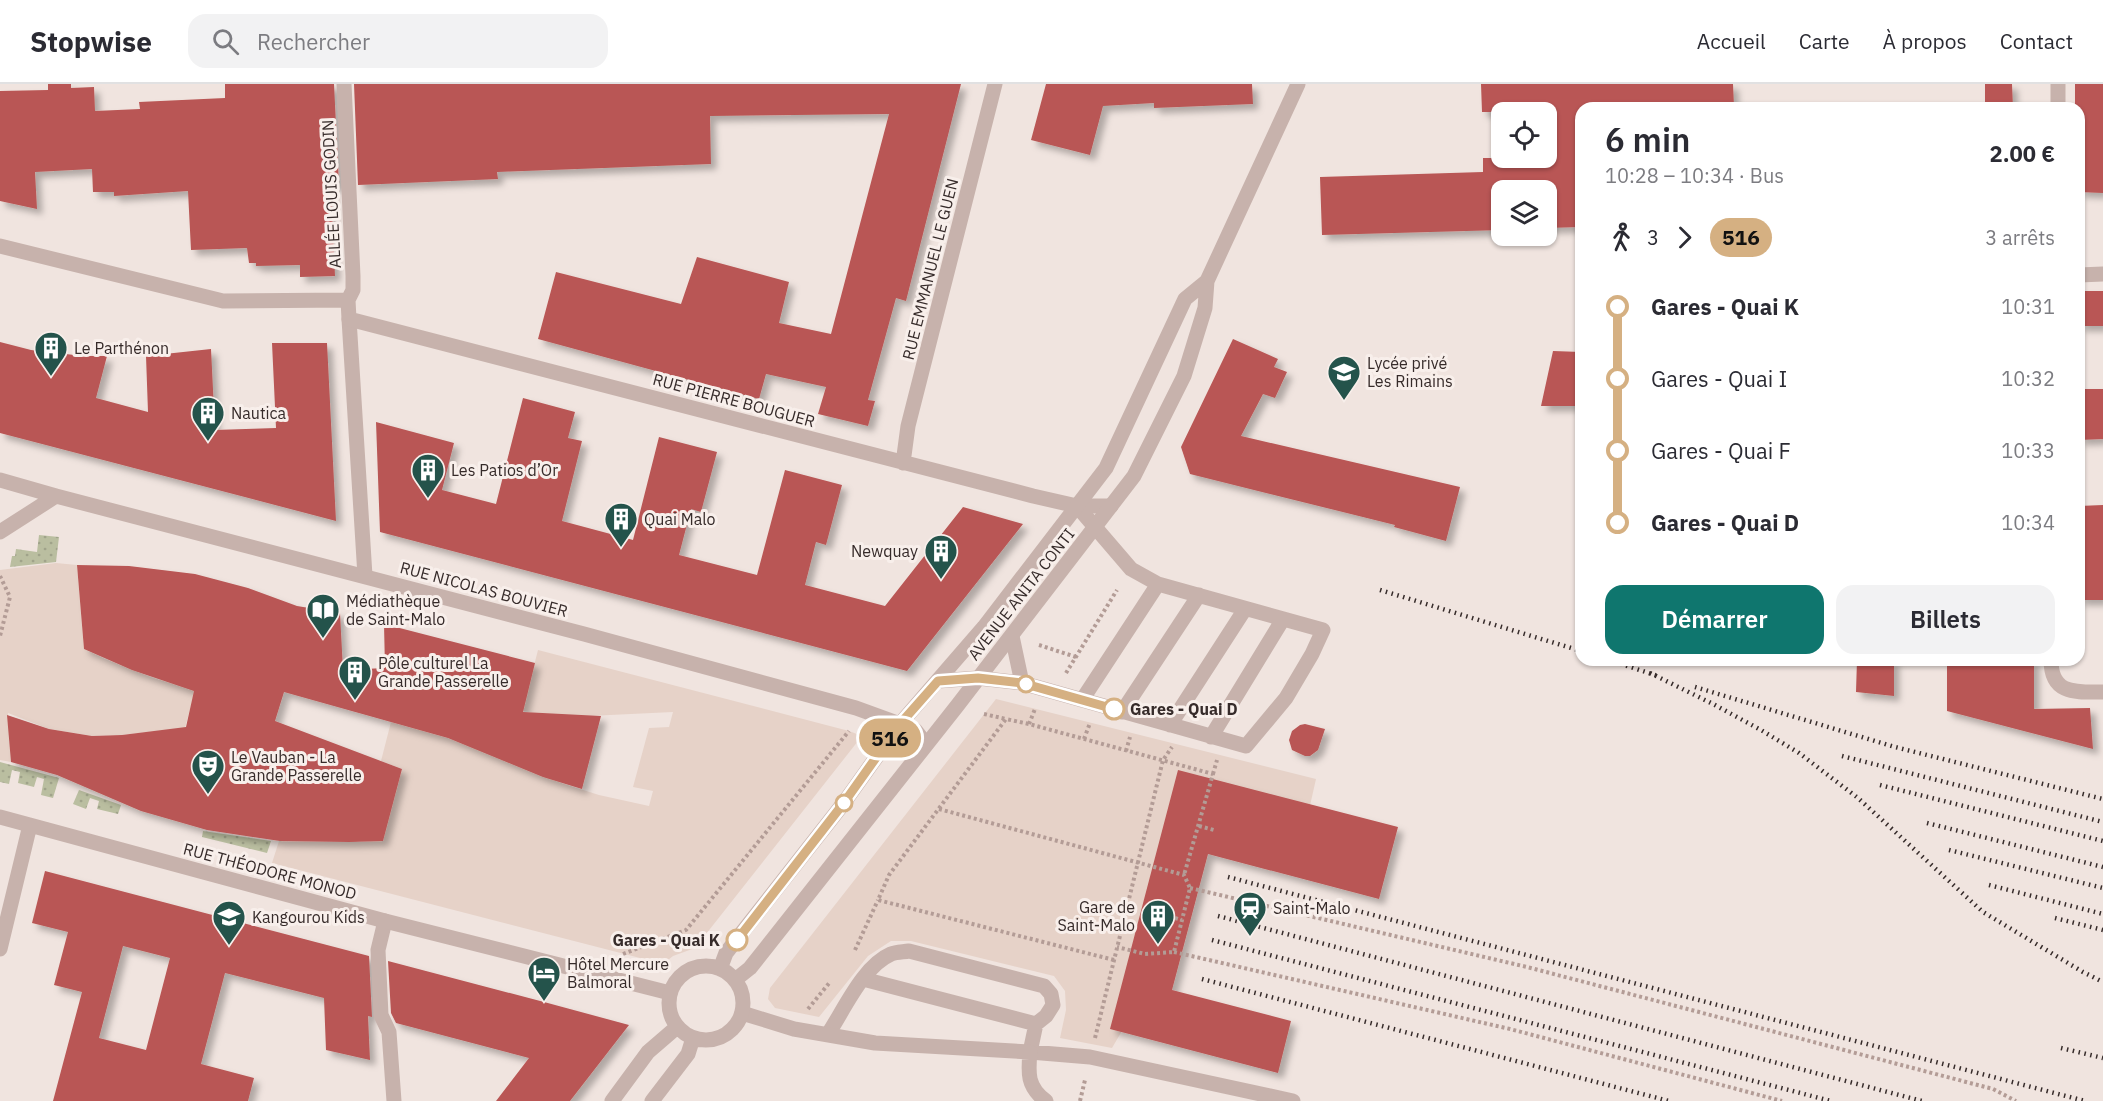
<!DOCTYPE html>
<html lang="fr">
<head>
<meta charset="utf-8">
<style>
	:root { --surface:#fff; --page:#f2f2f3; --text:#2b2b33; --muted:#7c7c81; --line:#e1e1e2; --accent:#0f766e }
	body { margin:0; font-family:"IBM Plex Sans",sans-serif; background:var(--page); color:var(--text); height:100vh; display:flex; flex-direction:column; font-size:22px; white-space:nowrap }
	* { box-sizing:border-box; margin:0 }
	p { font-size:20px; color:var(--muted) }
	.icon { flex:none; width:33px; height:33px; fill:none; stroke:currentColor; stroke-width:2; stroke-linecap:round; stroke-linejoin:round }
	.map { position:relative; flex:1; overflow:hidden }
	.panel { position:absolute; left:1575px; top:18px; width:510px; height:564px; display:flex; flex-direction:column; background:var(--surface); border-radius:18px; box-shadow:0 2px 4px #0004 }
	.panel>* { flex:none }
	.badge { padding:0 12px; border-radius:20px; font-size:21px; line-height:39px }
	.buttons { position:absolute; left:1491px; top:18px; display:grid; gap:12px }
	.buttons a { display:grid; place-items:center; width:66px; height:66px; border-radius:12px; background:var(--surface); box-shadow:0 2px 4px #0004; font-size:30px }
	.map>.badge { position:absolute; translate:-50% -50%; box-shadow:0 0 0 3px #fff }
	.legs { display:flex; align-items:center; gap:9px; height:66px; padding:0 30px; font-size:20px }
	.legs p { margin-inline-start:auto }
	.head { display:flex; align-items:center; justify-content:space-between; height:102px; padding:0 30px }
	h1 { font-size:33px; font-weight:600; line-height:45px }
	.button { display:flex; gap:12px; margin-top:auto; padding:12px 30px }
	.button a { flex:1; height:69px; border-radius:18px; background:var(--accent); color:#fff; font-size:24px; font-weight:600; line-height:69px; text-align:center }
	.button a+a { background:var(--page); color:var(--text) }
	ul { padding:0 30px; list-style:none }
	li { display:flex; align-items:center; gap:21px; height:72px; font-size:22px }
	li i { display:grid; place-items:center; width:9px; height:100%; margin:0 8px; background:currentColor }
	li i::after { content:''; width:15px; height:15px; margin:-8px; border:4px solid; border-radius:50%; background:var(--surface) }
	li p { margin-inline-start:auto }
	li:first-child i { background:linear-gradient(#0000 50%,currentColor 0) }
	li:last-child i { background:linear-gradient(currentColor 50%,#0000 0) }
	header { display:flex; align-items:center; gap:36px; box-sizing:border-box; height:84px; padding:0 30px; background:var(--surface); border-bottom:2px solid var(--line) }
	header strong { font-size:28px }
	nav { display:flex; gap:33px; margin-inline-start:auto; font-size:21px }
	.search { width:420px; height:54px; background:var(--page); display:flex; align-items:center; gap:15px; box-sizing:border-box; padding:0 21px; border-radius:18px; color:var(--muted); font-size:22px }
	.map>svg:first-child { display:block }
	.grass { fill:url(#grass-dots) }
	.plaza { fill:#e6d2c8 }
	.building { fill:#b95654; fill-rule:evenodd; filter:url(#shadow) }
	.lines { fill:none; stroke-linecap:round; stroke-linejoin:round }
	.path { stroke:#b39c96; stroke-width:4; stroke-dasharray:3 3; stroke-linecap:butt }
	.service { stroke:#c7b2ac; stroke-width:15 }
	.pedestrian { stroke:#c7b2ac; stroke-width:15 }
	.minor { stroke:#c7b2ac; stroke-width:15 }
	.tertiary { stroke:#c7b2ac; stroke-width:15 }
	.rail { stroke:#362b2a; stroke-width:4.5; stroke-dasharray:1.5 4.5; stroke-linecap:butt }
	.line-1-casing { stroke:#fff; stroke-width:14 }
	.line-1 { stroke:#d5b082; stroke-width:9 }
	.stop-1-dot { fill:#fff; stroke:#d5b082; stroke-width:3 }
	.labels { text-anchor:middle; stroke-width:6; stroke-linejoin:round; paint-order:stroke }
	.street-label { font-size:16px; fill:#362b2a; stroke:#f8efeb }
	.poi-label { font-size:16px; fill:#362b2a; stroke:#f8efeb; text-anchor:start }
	.stop-label { font-size:16px; font-weight:bold; fill:#362b2a; stroke:#f8efeb; text-anchor:start }
</style>
</head>
<body>
<header>
<strong>Stopwise</strong>
<div class="search"><svg class="icon" aria-label="search" viewBox="0 0 24 24"><circle cx="10" cy="10" r="6"/><path d="M15 15l6 6"/></svg>Rechercher</div>
<nav><a>Accueil</a><a>Carte</a><a>À propos</a><a>Contact</a></nav>
</header>
<div class="map">
<svg width="2103" height="1017" viewBox="0 0 2103 1017">
	<defs>
		<pattern id="grass-dots" width="8" height="8" patternUnits="userSpaceOnUse" patternTransform="scale(1.5)"><rect width="8" height="8" fill="#babea0"/><path d="M2 2h.1M6 6h.1" fill="none" stroke="#a0a38a" stroke-width="1.8" stroke-linecap="round"/></pattern>
		<filter id="shadow"><feDropShadow dx="5.5" dy="5.5" stdDeviation="3" flood-color="#0004"/></filter>
	</defs>
	<rect width="100%" height="100%" fill="#f0e4df"/>
	<path class="grass" d="M39,451L59,453L56,478L10,483L12,472H15L16,465L37,468Z
		M0,678L59,694L53,714L41,711L44,695L37,693L34,703L18,699L20,688L12,686L9,700L0,698Z
		M79,706L121,721L118,730L97,725L99,717L90,714L86,725L73,720Z
		M203,747L271,757L267,769L202,753Z"/>
	<path class="plaza" d="M56,479L77,481L84,565L105,575L153,594L195,606L185,644L122,651L92,652L49,645L8,629L11,678L0,676V486Z
		M538,566L849,647L862,652L695,864L673,872L658,884H648L640,874L272,779L279,757L347,758L348,754L358,758L383,756L402,685L381,677L391,638L448,654L564,700L599,711L649,722L653,707L633,703L649,644L669,643L673,628L589,632L533,629L516,625L527,609Z
		M996,615L1316,695L1309,726L1190,696L1126,940L1112,964L1060,954L1066,926L1065,907L1054,892L911,857H891L868,872L819,933L775,924L768,915L770,904Z"/>
	<path class="building" d="M48,0H71V4L94,3L95,27L140,25L139,18L225,14V0H334L339,102H331L335,192L300,193V181L256,182V179H249L247,164L191,166L188,107L114,112V108H93L92,85L35,88L37,125L0,117V7L48,6Z
		M354,0H961L906,217L896,214L868,316L875,317L868,342L818,330L826,303L766,290L759,315L538,255L556,188L681,220L697,173L789,198L779,239L831,250L889,30L710,32L711,80L497,88L498,95L358,101Z
		M1046,0H1252L1253,20L1154,24V19L1103,22L1090,71L1031,56Z
		M1481,0H1733L1734,22L1727,24H1581V143L1546,144V106H1502V146L1322,151L1320,93L1483,88V74H1546V28H1482Z
		M1985,0H2012L2013,24H1985Z
		M2075,0H2103V109L2079,108V24H2075Z
		M2079,207H2103V242H2079Z
		M1233,255L1278,275L1274,283L1287,288L1275,314L1263,310L1241,352L1460,403L1446,457L1394,443L1395,441L1190,390L1181,363Z
		M0,258L31,266L83,272H107L96,314L148,328L146,272L211,265L215,346L276,344L272,259H327L336,437L0,349Z
		M1553,267L1581,268V322H1541Z
		M2079,305H2103V355L2079,356Z
		M523,314L575,328L568,354L582,357L562,437L633,456L659,353L717,368L701,428L691,425L679,471L757,491L785,386L842,401L826,461L816,458L805,501L885,522L963,423L1023,440L907,587L380,448L376,338L454,359L442,406L496,420Z
		M2103,421V516H2079V422Z
		M77,481L129,482L195,490L248,504L297,522L340,529L343,586L385,584L384,540L535,579L523,628L601,632L582,705L543,693L448,654L284,608L275,637L402,685L383,757L349,758L280,757L207,746L141,727L57,691L11,678L7,631L49,645L92,652L122,651L186,643L194,607L132,586L84,565Z
		M1857,576H1894V612L1856,608Z
		M1947,576H2034V625L2090,624L2093,665L1947,627Z
		M1305,640L1325,645L1318,666L1310,672H1305L1292,666L1289,656L1292,647L1300,641Z
		M1178,686L1398,743L1379,815L1208,770L1172,906L1291,937L1278,989L1110,945Z
		M45,787L369,872L372,933L368,932L370,976L326,966L324,914L225,889L201,980L254,994L248,1017H53L82,908L54,901L68,848L32,839ZM123,862L170,874L146,966L99,954Z
		M388,877L544,918L629,941L570,1017H496L529,974L396,939L391,929Z"/>
	<g class="lines">
		<path class="path" d="M0,492L10,513L0,552
			M1039,561L1076,573
			M1066,589L1117,506
			M984,630L1006,635
			M1029,640L1035,625
			M1084,655L1090,639
			M1126,667L1130,653
			M1213,690L1217,676
			M939,725L1184,791L1190,804L1174,868L1145,870L1117,863
			M1199,742L1214,746
			M1190,804L1527,883L1993,1005L2016,1017
			M1175,834L1182,836
			M855,866L878,816
			M1174,868L1510,945L1782,1017
			M623,870L686,846L849,647
			M1114,876L878,816L889,791L1006,635L1029,640L1213,690L1184,791
			M808,925L830,898
			M1095,954L1163,676L1172,663
			M1080,1017L1085,996"/>
		<path class="service" d="M1012,552L1022,599
			M938,597L978,594L1022,599L1246,662L1286,614L1312,570L1323,546L1158,500L1131,485L1077,422
			M1082,616L1158,500
			M1122,628L1199,511
			M900,640L915,646L926,660
			M1170,641L1245,525
			M1211,653L1283,535
			M863,895L1036,940
			M828,950C844,926 863,882 891,870C896,868 903,868 909,867L1044,902L1051,910L1053,921L1046,932L1036,940L1030,968L1090,973L1293,1017"/>
		<path class="pedestrian" d="M349,235L365,492
			M385,837L378,866L381,931L389,948L394,1017"/>
		<path class="minor" d="M344,0L353,192V206L348,216
			M2058,0V24
			M0,162L223,217L348,216
			M2079,191L2103,190
			M348,216L349,235L1033,412L1077,422H1111
			M903,379L908,342L995,0
			M0,396L56,412
			M0,448L56,412L584,550L856,624L900,640
			M2051,576C2051,611 2076,608 2103,608
			M0,733L385,837L670,909
			M0,865L30,741
			M742,929L794,945L875,959L1030,968C1028,989 1027,1003 1046,1017"/>
		<path class="tertiary" d="M669 919a37 37 0 1 1 74 0a37 37 0 1 1-74 0Z
			M720,885L726,869L843,720L900,640L984,543L1106,384L1185,215L1207,197
			M735,896L750,884L957,622L1134,392L1184,292L1205,224L1207,197L1298,0
			M612,1017L648,968L677,943
			M652,1017L688,970L693,954"/>
		<path class="rail" d="M1380,506L1581,567
			M1609,576L1658,592
			M1650,589L1713,620L1761,646L1799,669L1858,714L1983,828L2083,888L2103,898
			M1695,603L1895,663L2103,715
			M1842,672L2103,738
			M1880,701L2103,757
			M1927,739L2103,783
			M1949,766L2103,804
			M1228,793L2085,1017
			M1989,801L2103,830
			M1218,832L1922,1017
			M2055,834L2103,846
			M1212,856L1831,1017
			M1202,895L1669,1017
			M2061,964L2103,974"/>
	</g>
	<g class="lines">
		<defs>
			<path id="line-1" d="M737,856L843,720L900,640L938,597L978,594L1022,599L1114,625"/>
		</defs>
		<use href="#line-1" class="line-1-casing"/>
		<use href="#line-1" class="line-1"/>
	</g>
	<defs>
		<symbol id="building-pin" viewBox="-11 -11 22 30"><path d="M0 17L-7.5 6A9.5 9.5 0 1 1 7.5 6Z" fill="#24534b" stroke="#f8efeb"/><path d="M-4-6H4V6H1V3H-1V6H-4ZM-2.5-4.3h1.7v1.8h-1.7ZM.8-4.3h1.7v1.8H.8ZM-2.5-1h1.7V.8h-1.7ZM.8-1h1.7V.8H.8Z" fill="#fff"/></symbol>
		<symbol id="school-pin" viewBox="-11 -11 22 30"><path d="M0 17L-7.5 6A9.5 9.5 0 1 1 7.5 6Z" fill="#24534b" stroke="#f8efeb"/><path d="M0-5L7-2L0 1L-7-2ZM-4 1L0 2.5L4 1V4Q0 6-4 4Z" fill="#fff"/></symbol>
		<symbol id="library-pin" viewBox="-11 -11 22 30"><path d="M0 17L-7.5 6A9.5 9.5 0 1 1 7.5 6Z" fill="#24534b" stroke="#f8efeb"/><path d="M-6-4Q-3-5.5-.7-3.5V5Q-3 3-6 4ZM6-4Q3-5.5 .7-3.5V5Q3 3 6 4Z" fill="#fff"/></symbol>
		<symbol id="theatre-pin" viewBox="-11 -11 22 30"><path d="M0 17L-7.5 6A9.5 9.5 0 1 1 7.5 6Z" fill="#24534b" stroke="#f8efeb"/><path d="M-5-5.5Q0-4 5-5.5V0Q5 5 0 6Q-5 5-5 0ZM-3.3-2.5H-1v1.5H-3.3ZM1-2.5H3.3v1.5H1ZM-2.8 1Q0 5.5 2.8 1Z" fill="#fff"/></symbol>
		<symbol id="station-pin" viewBox="-11 -11 22 30"><path d="M0 17L-7.5 6A9.5 9.5 0 1 1 7.5 6Z" fill="#24534b" stroke="#f8efeb"/><path d="M-3-6H3Q5-6 5-4V2Q5 4 3 4L4.5 6H3L1.5 4h-3L-3 6H-4.5L-3 4Q-5 4-5 2V-4Q-5-6-3-6ZM-3.5-4v3h7v-3ZM-3.5 1v1.5H-2V1ZM2 1v1.5H3.5V1Z" fill="#fff"/></symbol>
		<symbol id="hotel-pin" viewBox="-11 -11 22 30"><path d="M0 17L-7.5 6A9.5 9.5 0 1 1 7.5 6Z" fill="#24534b" stroke="#f8efeb"/><path d="M-6-4.5h1.5V1H6V5H4.5V3h-9V5H-6ZM-4 0a1.8 1.8 0 1 1 3.6 0ZM.5 0V-2.5h3Q6-2.5 6 0Z" fill="#fff"/></symbol>
	</defs>
	<g fill-rule="evenodd">
		<use href="#building-pin" x="32" y="245" width="38" height="52"/>
		<use href="#school-pin" x="1325" y="269" width="38" height="52"/>
		<use href="#building-pin" x="189" y="310" width="38" height="52"/>
		<use href="#building-pin" x="409" y="367" width="38" height="52"/>
		<use href="#building-pin" x="602" y="416" width="38" height="52"/>
		<use href="#building-pin" x="922" y="448" width="38" height="52"/>
		<use href="#library-pin" x="304" y="507" width="38" height="52"/>
		<use href="#building-pin" x="336" y="569" width="38" height="52"/>
		<use href="#theatre-pin" x="189" y="663" width="38" height="52"/>
		<use href="#station-pin" x="1231" y="805" width="38" height="52"/>
		<use href="#building-pin" x="1139" y="813" width="38" height="52"/>
		<use href="#school-pin" x="210" y="814" width="38" height="52"/>
		<use href="#hotel-pin" x="525" y="870" width="38" height="52"/>
	</g>
	<g class="stop-1-dot">
		<circle cx="1026" cy="600" r="8"/>
		<circle cx="1114" cy="625" r="10"/>
		<circle cx="844" cy="719" r="8"/>
		<circle cx="737" cy="856" r="10"/>
	</g>
	<g class="labels">
		<g class="street-label">
			<text transform="translate(331 110) rotate(-93)" y="6">ALLÉE LOUIS GODIN</text>
			<text transform="translate(930 185) rotate(-76)" y="6">RUE EMMANUEL LE GUEN</text>
			<text transform="translate(734 316) rotate(15)" y="6">RUE PIERRE BOUGUER</text>
			<text transform="translate(484 505) rotate(15)" y="6">RUE NICOLAS BOUVIER</text>
			<text transform="translate(1021 510) rotate(-52)" y="6">AVENUE ANITA CONTI</text>
			<text transform="translate(270 787) rotate(15)" y="6">RUE THÉODORE MONOD</text>
		</g>
		<g class="poi-label">
			<text x="74" y="270">Le Parthénon</text>
			<text x="1367" y="285">Lycée privé<tspan x="1367" dy="18">Les Rimains</tspan></text>
			<text x="231" y="335">Nautica</text>
			<text x="451" y="392">Les Patios d’Or</text>
			<text x="644" y="441">Quai Malo</text>
			<text x="918" y="473" text-anchor="end">Newquay</text>
			<text x="346" y="523">Médiathèque<tspan x="346" dy="18">de Saint-Malo</tspan></text>
			<text x="378" y="585">Pôle culturel La<tspan x="378" dy="18">Grande Passerelle</tspan></text>
			<text x="231" y="679">Le Vauban - La<tspan x="231" dy="18">Grande Passerelle</tspan></text>
			<text x="1135" y="829" text-anchor="end">Gare de<tspan x="1135" dy="18">Saint-Malo</tspan></text>
			<text x="1273" y="830">Saint-Malo</text>
			<text x="252" y="839">Kangourou Kids</text>
			<text x="567" y="886">Hôtel Mercure<tspan x="567" dy="18">Balmoral</tspan></text>
		</g>
		<g class="stop-label">
			<text x="1130" y="631">Gares - Quai D</text>
			<text x="720" y="862" text-anchor="end">Gares - Quai K</text>
		</g>
	</g>
</svg>
<div class="buttons">
<a><svg class="icon" aria-label="locate" viewBox="0 0 24 24"><circle cx="12" cy="12" r="6"/><path d="M12 2v4M12 18v4M2 12h4M18 12h4"/></svg></a>
<a><svg class="icon" aria-label="layers" viewBox="0 0 24 24"><path d="M12 4l9 5-9 5-9-5zM3 14l9 5 9-5"/></svg></a>
</div>
<b class="badge" style="left:890px;top:654px;background:#d5b082;color:#111">516</b>
<section class="panel">
<div class="head"><div><h1>6 min</h1><p>10:28 – 10:34 · Bus</p></div><b>2.00 €</b></div>
<div class="legs"><svg class="icon" aria-label="walk" viewBox="0 0 24 24"><circle cx="13" cy="4" r="2"/><path d="M13 8l-2 6 4 7M11 14l-3 7M7 12l3-4h3l4 4"/></svg>3<svg class="icon" aria-label="forward" viewBox="0 0 24 24"><path d="M9 5l7 7-7 7"/></svg><b class="badge" style="background:#d5b082;color:#111">516</b><p>3 arrêts</p></div>
<ul>
<li><i style="color:#d5b082"></i><b>Gares - Quai K</b><p>10:31</p></li>
<li><i style="color:#d5b082"></i><span>Gares - Quai I</span><p>10:32</p></li>
<li><i style="color:#d5b082"></i><span>Gares - Quai F</span><p>10:33</p></li>
<li><i style="color:#d5b082"></i><b>Gares - Quai D</b><p>10:34</p></li>
</ul>
<div class="button"><a>Démarrer</a><a>Billets</a></div>
</section>
</div>
</body>
</html>
